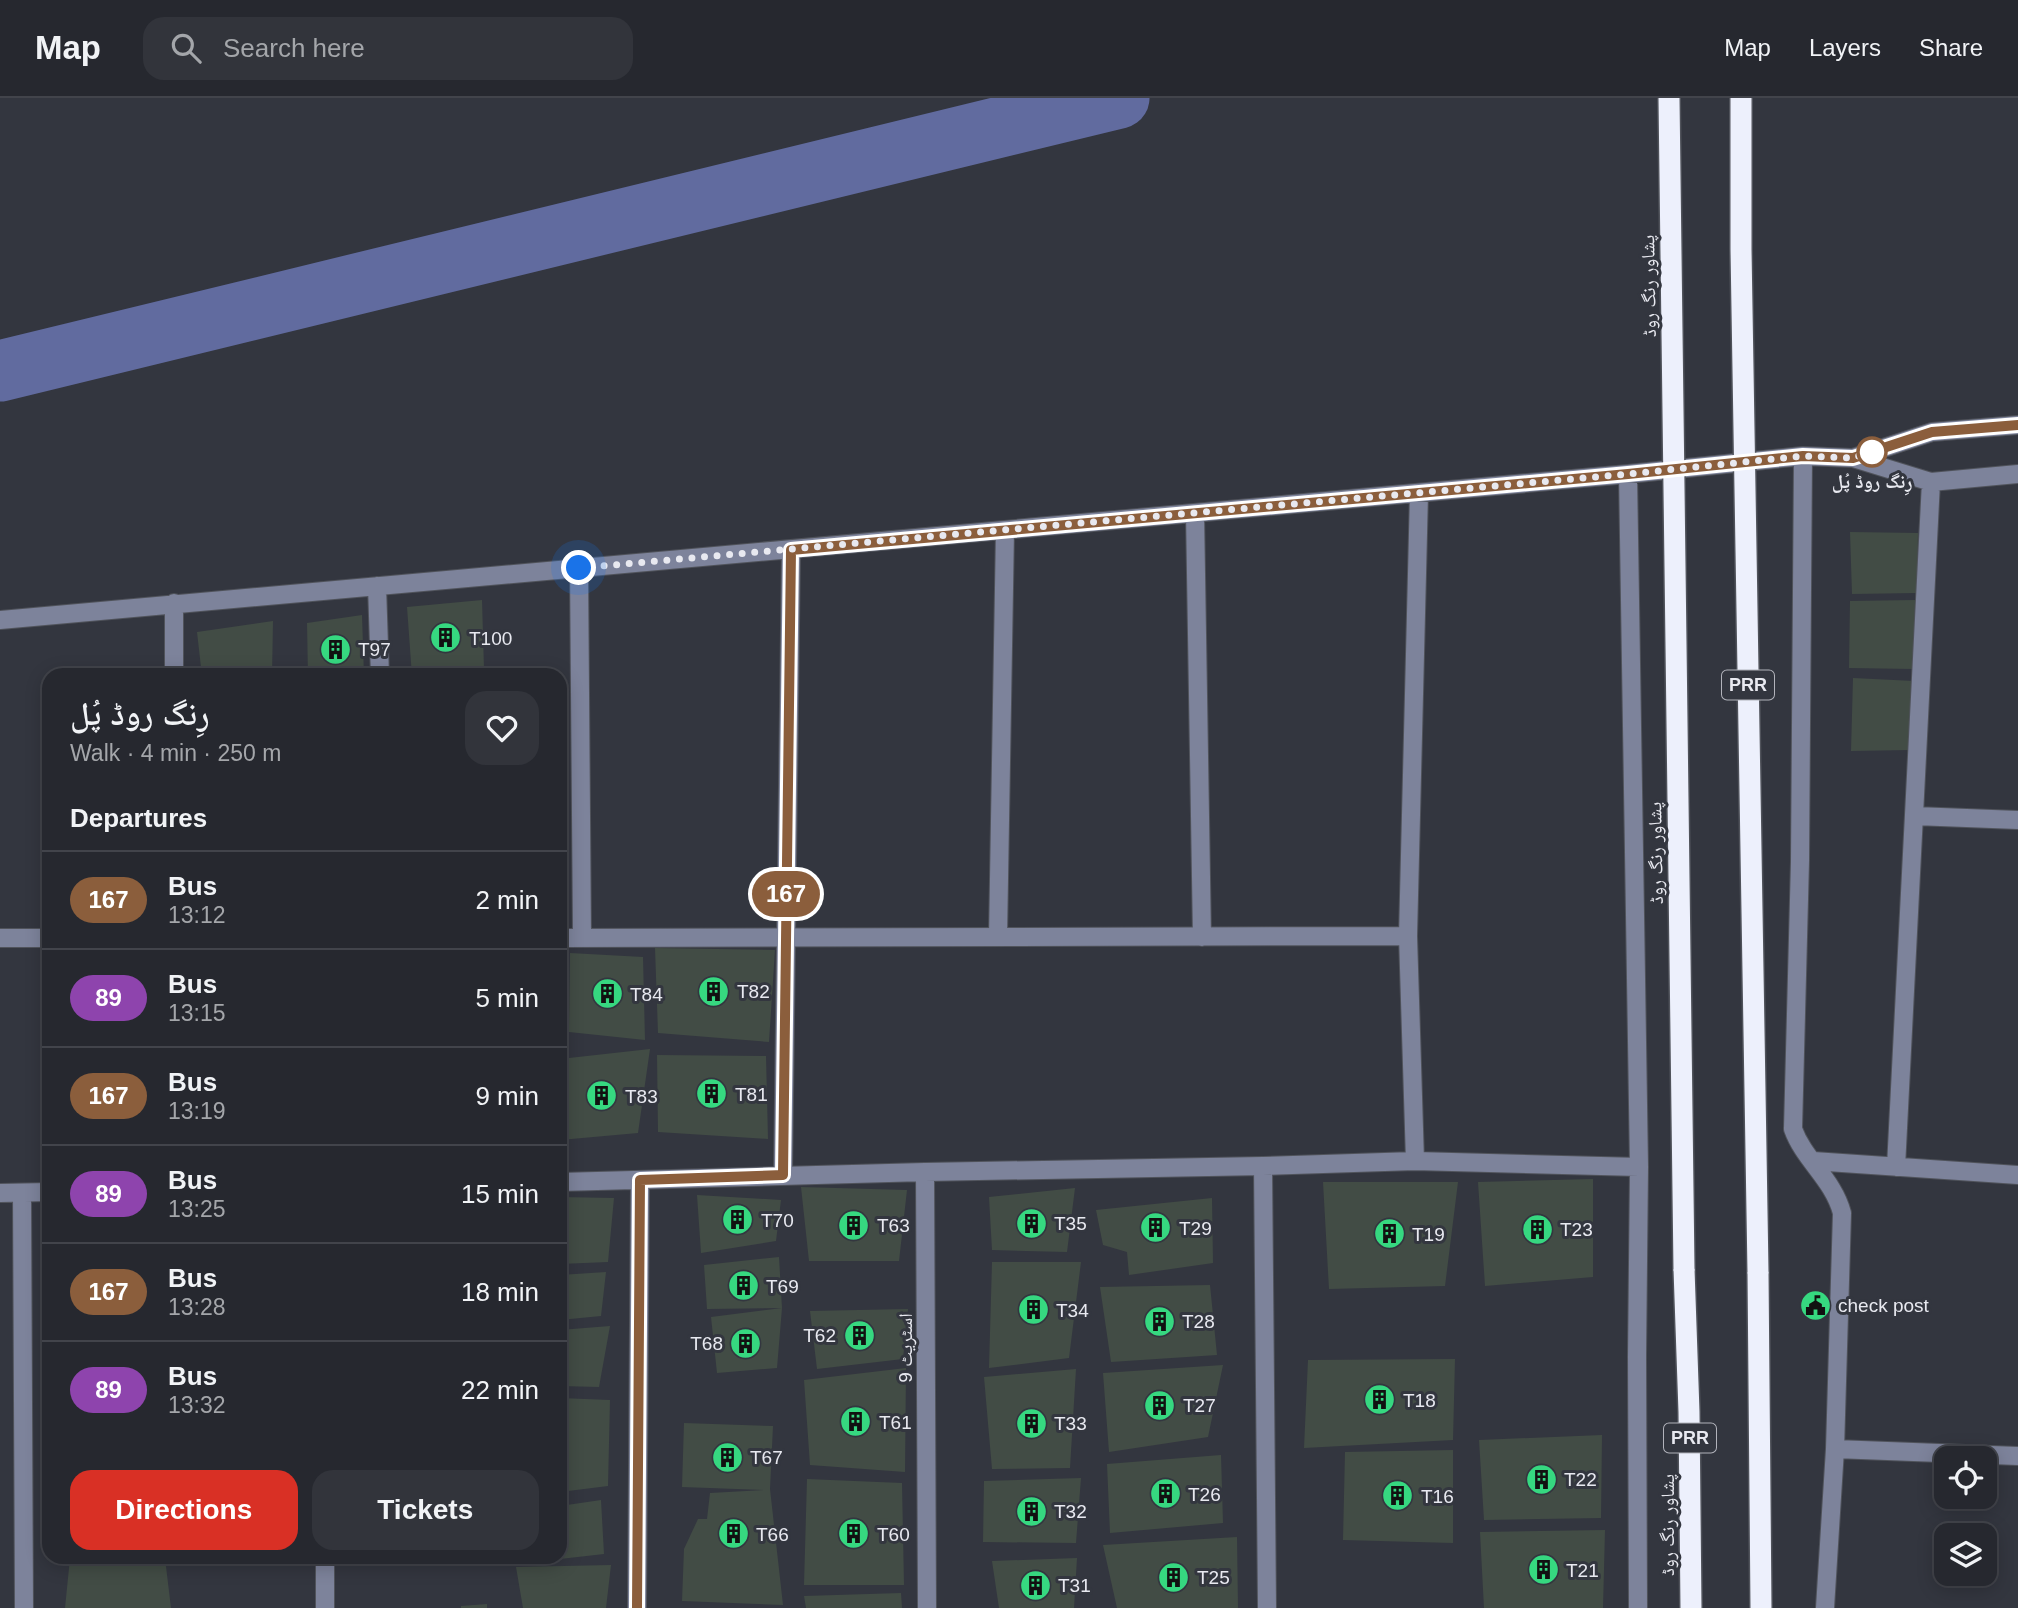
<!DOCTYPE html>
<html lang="en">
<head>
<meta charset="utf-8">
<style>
	:root { --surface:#26282f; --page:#32343b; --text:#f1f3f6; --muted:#a4a6aa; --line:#42444b; --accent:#d93025 }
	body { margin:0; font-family:Helvetica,"Noto Naskh Arabic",sans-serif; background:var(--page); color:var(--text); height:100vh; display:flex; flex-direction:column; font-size:26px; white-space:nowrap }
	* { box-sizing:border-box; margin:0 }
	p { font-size:23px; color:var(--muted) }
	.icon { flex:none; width:38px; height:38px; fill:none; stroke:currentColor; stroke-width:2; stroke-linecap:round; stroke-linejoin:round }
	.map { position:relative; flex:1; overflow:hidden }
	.side { position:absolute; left:42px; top:570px; width:525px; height:896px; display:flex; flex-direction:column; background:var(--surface); border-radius:21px; box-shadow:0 4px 18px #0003,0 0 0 2px var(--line) }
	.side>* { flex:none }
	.badge { padding:0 14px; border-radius:23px; font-size:24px; line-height:46px }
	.tools { position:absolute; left:1934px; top:1348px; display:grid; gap:14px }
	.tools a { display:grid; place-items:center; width:63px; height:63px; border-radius:14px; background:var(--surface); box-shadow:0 4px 18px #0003,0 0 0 2px var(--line); font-size:35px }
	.you { position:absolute; width:35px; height:35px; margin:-18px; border:5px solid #fff; border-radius:50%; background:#1a73e8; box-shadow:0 0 0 10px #1a73e833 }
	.map>.badge { position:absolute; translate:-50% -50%; box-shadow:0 0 0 4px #fff }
	h2 { padding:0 28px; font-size:26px; line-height:63px }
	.round { display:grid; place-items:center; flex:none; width:74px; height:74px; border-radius:21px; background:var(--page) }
	.head { display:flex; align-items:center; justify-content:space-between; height:119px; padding:0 28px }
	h1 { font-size:33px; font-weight:600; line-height:52px }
	.cta { display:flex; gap:14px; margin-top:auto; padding:14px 28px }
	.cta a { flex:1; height:80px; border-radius:21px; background:var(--accent); color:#fff; font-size:28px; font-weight:600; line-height:80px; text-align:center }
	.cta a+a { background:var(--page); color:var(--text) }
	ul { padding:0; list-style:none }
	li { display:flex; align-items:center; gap:21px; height:98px; padding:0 28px; border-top:2px solid var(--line) }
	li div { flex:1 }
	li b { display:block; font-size:26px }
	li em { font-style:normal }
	li .badge { min-width:77px; font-weight:700; text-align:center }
	header { display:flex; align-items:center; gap:42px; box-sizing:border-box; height:98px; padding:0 35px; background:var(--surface); border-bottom:2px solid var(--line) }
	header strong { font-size:33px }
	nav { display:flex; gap:38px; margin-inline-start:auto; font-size:24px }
	.search { width:490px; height:63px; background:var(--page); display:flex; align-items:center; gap:18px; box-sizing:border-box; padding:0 24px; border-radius:21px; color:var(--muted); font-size:26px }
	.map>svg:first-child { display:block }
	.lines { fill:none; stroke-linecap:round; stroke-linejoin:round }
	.river { stroke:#616b9f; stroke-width:61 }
	.building { fill:#424c45 }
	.minor-casing { stroke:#50535b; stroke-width:20 }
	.highway-casing { stroke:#50535b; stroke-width:24 }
	.minor { stroke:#7d839b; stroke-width:18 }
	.highway { stroke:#edf0fc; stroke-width:21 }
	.highway-bridge-casing { stroke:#50535b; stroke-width:24; stroke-linecap:butt }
	.highway-bridge { stroke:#edf0fc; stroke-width:21 }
	.line-casing { stroke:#fff; stroke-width:16 }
	.line { stroke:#8b5e3c; stroke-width:10 }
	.walk { stroke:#e8e9f0; stroke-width:7; stroke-dasharray:0 12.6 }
	.stop-dot { fill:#fff; stroke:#8b5e3c; stroke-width:3.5 }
	.labels { text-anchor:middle; stroke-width:6; stroke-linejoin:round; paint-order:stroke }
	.shield { fill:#33363f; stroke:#b2b3bb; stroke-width:2 }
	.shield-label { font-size:18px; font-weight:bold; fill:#e8e9f0 }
	.street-label { font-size:19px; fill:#e8e9f0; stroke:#33363f }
	.stop-label { font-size:19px; font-weight:bold; fill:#e8e9f0; stroke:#33363f }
	.poi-label { font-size:19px; fill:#e8e9f0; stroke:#33363f; text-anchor:start }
</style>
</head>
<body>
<header>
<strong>Map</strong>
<div class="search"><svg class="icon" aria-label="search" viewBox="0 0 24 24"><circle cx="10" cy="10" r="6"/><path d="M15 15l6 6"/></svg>Search here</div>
<nav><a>Map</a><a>Layers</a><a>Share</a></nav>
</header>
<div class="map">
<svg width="2018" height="1510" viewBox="0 0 2018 1510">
	<rect width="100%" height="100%" fill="#33363f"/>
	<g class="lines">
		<path class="river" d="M0,273L1119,0"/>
	</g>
	<path class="building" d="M1850,434L1918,435L1917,495L1852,496Z
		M482,502L484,571L450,578H412L407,509Z
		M1915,502L1914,571L1849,570L1850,503Z
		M362,517L364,578H308L307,525Z
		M273,523L272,578H202L197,534Z
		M1853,580L1914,583L1910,652L1851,653Z
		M655,850L775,852L769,944L658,935Z
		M570,855L643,859L645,942L569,934Z
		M560,881L569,934L560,935Z
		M650,951L638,1035L560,1042V961Z
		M657,957L766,958L768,1041L658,1034Z
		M1593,1081V1179L1485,1188L1478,1084Z
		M1323,1084H1458L1445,1188L1329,1191Z
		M801,1089L907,1092L899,1163H809Z
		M1075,1090L1067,1154L992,1152L989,1099Z
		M697,1097L781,1102L776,1143L701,1155Z
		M560,1099L614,1100L608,1164L560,1166Z
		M1212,1100L1213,1165L1129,1177L1127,1154L1103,1147L1096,1112Z
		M779,1159L782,1210L777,1270L717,1275L711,1219L782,1210L707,1211L704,1167Z
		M992,1164H1081L1069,1260L989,1270Z
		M606,1174L601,1218L560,1222V1177Z
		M1210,1187L1217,1257L1111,1264L1100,1189Z
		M908,1211L903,1261L817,1271L810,1213Z
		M610,1228L599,1289L560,1288V1232Z
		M1455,1261L1453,1342L1304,1350L1308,1262Z
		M1223,1267L1208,1339L1109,1354L1103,1275Z
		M906,1270L905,1374L810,1367L804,1282Z
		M1076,1271L1070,1370L992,1371L984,1279Z
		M560,1300L610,1302L608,1388L560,1394Z
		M684,1325L773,1328L770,1391L783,1507L682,1503L684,1451L698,1421H707L710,1395L764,1392L682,1389Z
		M1602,1337L1601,1420L1484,1422L1479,1342Z
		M1453,1352V1445L1343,1442L1345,1354Z
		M1221,1357L1223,1425L1110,1435L1107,1366Z
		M1081,1380L1076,1445L983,1444L984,1383Z
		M807,1381L902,1385L904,1487H804Z
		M601,1402L604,1456L560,1461V1408Z
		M1605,1432L1603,1510H1484L1480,1434Z
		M1237,1439L1238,1510H1117L1103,1447Z
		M70,1460H165L171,1510H65Z
		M526,1460H553V1461L527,1464Z
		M1077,1460L1074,1510H999L992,1463Z
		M611,1467L606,1510H523L516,1469Z
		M901,1495L902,1510H806L804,1498Z
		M487,1506V1510H461V1508Z"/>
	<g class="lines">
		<defs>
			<path id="minor" d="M1803,358L1800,763L1793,1031C1804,1062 1833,1081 1842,1115L1835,1351L1825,1510
				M1853,360L1932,334L2018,327
				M1628,376L1639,1069L1637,1259L1638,1510
				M1195,415L1202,839
				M579,470L582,840
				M377,488L380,578
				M174,505V578
				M0,522L1628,376L1803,358L1853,360L1931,384L2018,376
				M1915,718L2018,722
				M998,839L1005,432
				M0,840H49
				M560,840L1408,838
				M1415,1063L1408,838L1419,395
				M1813,1063L2018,1077
				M1263,1068L1267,1510
				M1896,1069L1931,384
				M925,1074L927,1510
				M783,1077L791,452
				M560,1084L925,1074L1263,1068L1415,1063L1639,1069
				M0,1095L49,1094
				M22,1095L24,1510
				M1835,1351L2018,1358
				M325,1460V1510
				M637,1510L640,1082"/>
			<path id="highway" d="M1684,1171L1689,1314L1691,1510
				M1758,1174L1761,1510"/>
		</defs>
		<use href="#minor" class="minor-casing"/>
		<use href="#highway" class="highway-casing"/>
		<use href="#minor" class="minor"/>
		<use href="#highway" class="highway"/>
		<defs>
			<path id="highway-bridge" d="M1669,0L1684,1171
				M1741,0V151L1758,1174"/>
		</defs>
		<use href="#highway-bridge" class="highway-bridge-casing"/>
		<use href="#highway-bridge" class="highway-bridge"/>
	</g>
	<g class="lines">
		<defs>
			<path id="line" d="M637,1510L640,1082L783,1077L791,452L1628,376L1803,358L1853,360L1932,334L2018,327"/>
		</defs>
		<use href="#line" class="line-casing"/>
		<use href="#line" class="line"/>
		<path class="walk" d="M579,470L1628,376L1803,358L1853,360L1879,351L1872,354"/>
	</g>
	<defs>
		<symbol id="building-disc" viewBox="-11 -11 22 22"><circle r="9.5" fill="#36d880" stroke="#33363f"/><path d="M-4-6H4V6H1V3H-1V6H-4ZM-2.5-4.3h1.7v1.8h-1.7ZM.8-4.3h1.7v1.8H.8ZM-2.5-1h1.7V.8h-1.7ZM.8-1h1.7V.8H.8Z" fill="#111"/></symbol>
		<symbol id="civic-disc" viewBox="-11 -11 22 22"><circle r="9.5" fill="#36d880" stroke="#33363f"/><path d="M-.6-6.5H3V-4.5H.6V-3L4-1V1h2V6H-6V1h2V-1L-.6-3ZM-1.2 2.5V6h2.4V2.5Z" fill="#111"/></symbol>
	</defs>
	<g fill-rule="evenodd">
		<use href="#building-disc" x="428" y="522" width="35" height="35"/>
		<use href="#building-disc" x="318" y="534" width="35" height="35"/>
		<use href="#building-disc" x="696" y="876" width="35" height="35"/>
		<use href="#building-disc" x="590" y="878" width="35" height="35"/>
		<use href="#building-disc" x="694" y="978" width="35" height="35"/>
		<use href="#building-disc" x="584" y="980" width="35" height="35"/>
		<use href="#building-disc" x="720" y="1104" width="35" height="35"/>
		<use href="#building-disc" x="1014" y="1108" width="35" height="35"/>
		<use href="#building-disc" x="836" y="1110" width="35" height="35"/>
		<use href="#building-disc" x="1138" y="1112" width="35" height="35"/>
		<use href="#building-disc" x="1520" y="1114" width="35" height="35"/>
		<use href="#building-disc" x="1372" y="1118" width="35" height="35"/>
		<use href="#building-disc" x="726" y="1170" width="35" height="35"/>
		<use href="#civic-disc" x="1798" y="1190" width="35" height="35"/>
		<use href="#building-disc" x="1016" y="1194" width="35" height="35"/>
		<use href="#building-disc" x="1142" y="1206" width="35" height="35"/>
		<use href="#building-disc" x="842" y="1220" width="35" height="35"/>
		<use href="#building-disc" x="728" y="1228" width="35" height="35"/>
		<use href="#building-disc" x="1362" y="1284" width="35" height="35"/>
		<use href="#building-disc" x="1142" y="1290" width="35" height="35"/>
		<use href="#building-disc" x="838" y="1306" width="35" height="35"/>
		<use href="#building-disc" x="1014" y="1308" width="35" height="35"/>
		<use href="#building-disc" x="710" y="1342" width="35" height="35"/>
		<use href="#building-disc" x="1524" y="1364" width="35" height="35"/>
		<use href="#building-disc" x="1148" y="1378" width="35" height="35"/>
		<use href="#building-disc" x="1380" y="1380" width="35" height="35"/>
		<use href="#building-disc" x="1014" y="1396" width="35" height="35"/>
		<use href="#building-disc" x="716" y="1418" width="35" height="35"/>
		<use href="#building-disc" x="836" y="1418" width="35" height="35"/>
		<use href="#building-disc" x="1526" y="1454" width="35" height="35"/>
		<use href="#building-disc" x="1156" y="1462" width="35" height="35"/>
		<use href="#building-disc" x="1018" y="1470" width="35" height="35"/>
	</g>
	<circle class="stop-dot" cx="1872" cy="354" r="14"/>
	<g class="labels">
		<g class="shield">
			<rect x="1722" y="572.5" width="52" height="29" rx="5"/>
			<rect x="1664" y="1325.5" width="52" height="29" rx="5"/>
		</g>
		<g class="shield-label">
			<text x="1748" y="593">PRR</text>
			<text x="1690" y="1346">PRR</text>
		</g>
		<g class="street-label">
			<text transform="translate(1648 188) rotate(-91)" y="7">پشاور رنگ روڈ</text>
			<text transform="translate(1655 755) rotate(-91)" y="7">پشاور رنگ روڈ</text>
			<text transform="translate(905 1250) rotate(-90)" y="7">اسٹریٹ 9</text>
			<text transform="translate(1667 1427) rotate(-90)" y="7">پشاور رنگ روڈ</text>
		</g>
		<g class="stop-label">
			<text x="1872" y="390">رِنگ روڈ پُل</text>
		</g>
		<g class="poi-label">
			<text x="469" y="547">T100</text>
			<text x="358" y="558">T97</text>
			<text x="737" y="900">T82</text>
			<text x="630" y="903">T84</text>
			<text x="735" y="1003">T81</text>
			<text x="625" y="1005">T83</text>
			<text x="761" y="1129">T70</text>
			<text x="1054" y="1132">T35</text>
			<text x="877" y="1134">T63</text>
			<text x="1179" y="1137">T29</text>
			<text x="1560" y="1138">T23</text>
			<text x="1412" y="1143">T19</text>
			<text x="766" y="1195">T69</text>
			<text x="1838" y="1214">check post</text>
			<text x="1056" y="1219">T34</text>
			<text x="1182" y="1230">T28</text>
			<text x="836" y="1244" text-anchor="end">T62</text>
			<text x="723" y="1252" text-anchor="end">T68</text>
			<text x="1403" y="1309">T18</text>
			<text x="1183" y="1314">T27</text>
			<text x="879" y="1331">T61</text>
			<text x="1054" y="1332">T33</text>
			<text x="750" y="1366">T67</text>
			<text x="1564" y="1388">T22</text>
			<text x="1188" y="1403">T26</text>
			<text x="1421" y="1405">T16</text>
			<text x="1054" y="1420">T32</text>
			<text x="756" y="1443">T66</text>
			<text x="877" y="1443">T60</text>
			<text x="1566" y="1479">T21</text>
			<text x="1197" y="1486">T25</text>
			<text x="1058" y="1494">T31</text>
		</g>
	</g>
</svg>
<div class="tools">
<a><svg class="icon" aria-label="locate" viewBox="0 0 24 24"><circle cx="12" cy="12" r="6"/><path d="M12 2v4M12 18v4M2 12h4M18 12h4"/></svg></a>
<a><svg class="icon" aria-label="layers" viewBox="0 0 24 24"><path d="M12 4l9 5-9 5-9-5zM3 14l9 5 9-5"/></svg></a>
</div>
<div class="you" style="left:579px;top:470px"></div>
<b class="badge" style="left:786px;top:796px;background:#8b5e3c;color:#fff">167</b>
<section class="side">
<div class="head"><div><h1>رِنگ روڈ پُل</h1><p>Walk · 4 min · 250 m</p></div><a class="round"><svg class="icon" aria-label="heart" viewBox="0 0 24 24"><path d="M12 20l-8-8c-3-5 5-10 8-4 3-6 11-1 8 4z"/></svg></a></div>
<h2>Departures</h2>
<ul>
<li><span class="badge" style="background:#8b5e3c;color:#fff">167</span><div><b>Bus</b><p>13:12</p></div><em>2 min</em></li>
<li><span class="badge" style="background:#8e44ad;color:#fff">89</span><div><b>Bus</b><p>13:15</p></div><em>5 min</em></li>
<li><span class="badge" style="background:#8b5e3c;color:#fff">167</span><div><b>Bus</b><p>13:19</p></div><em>9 min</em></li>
<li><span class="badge" style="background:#8e44ad;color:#fff">89</span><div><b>Bus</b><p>13:25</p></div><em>15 min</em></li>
<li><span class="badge" style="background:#8b5e3c;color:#fff">167</span><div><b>Bus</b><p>13:28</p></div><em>18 min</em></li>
<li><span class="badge" style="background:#8e44ad;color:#fff">89</span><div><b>Bus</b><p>13:32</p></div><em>22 min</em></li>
</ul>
<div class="cta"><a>Directions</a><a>Tickets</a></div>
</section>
</div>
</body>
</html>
